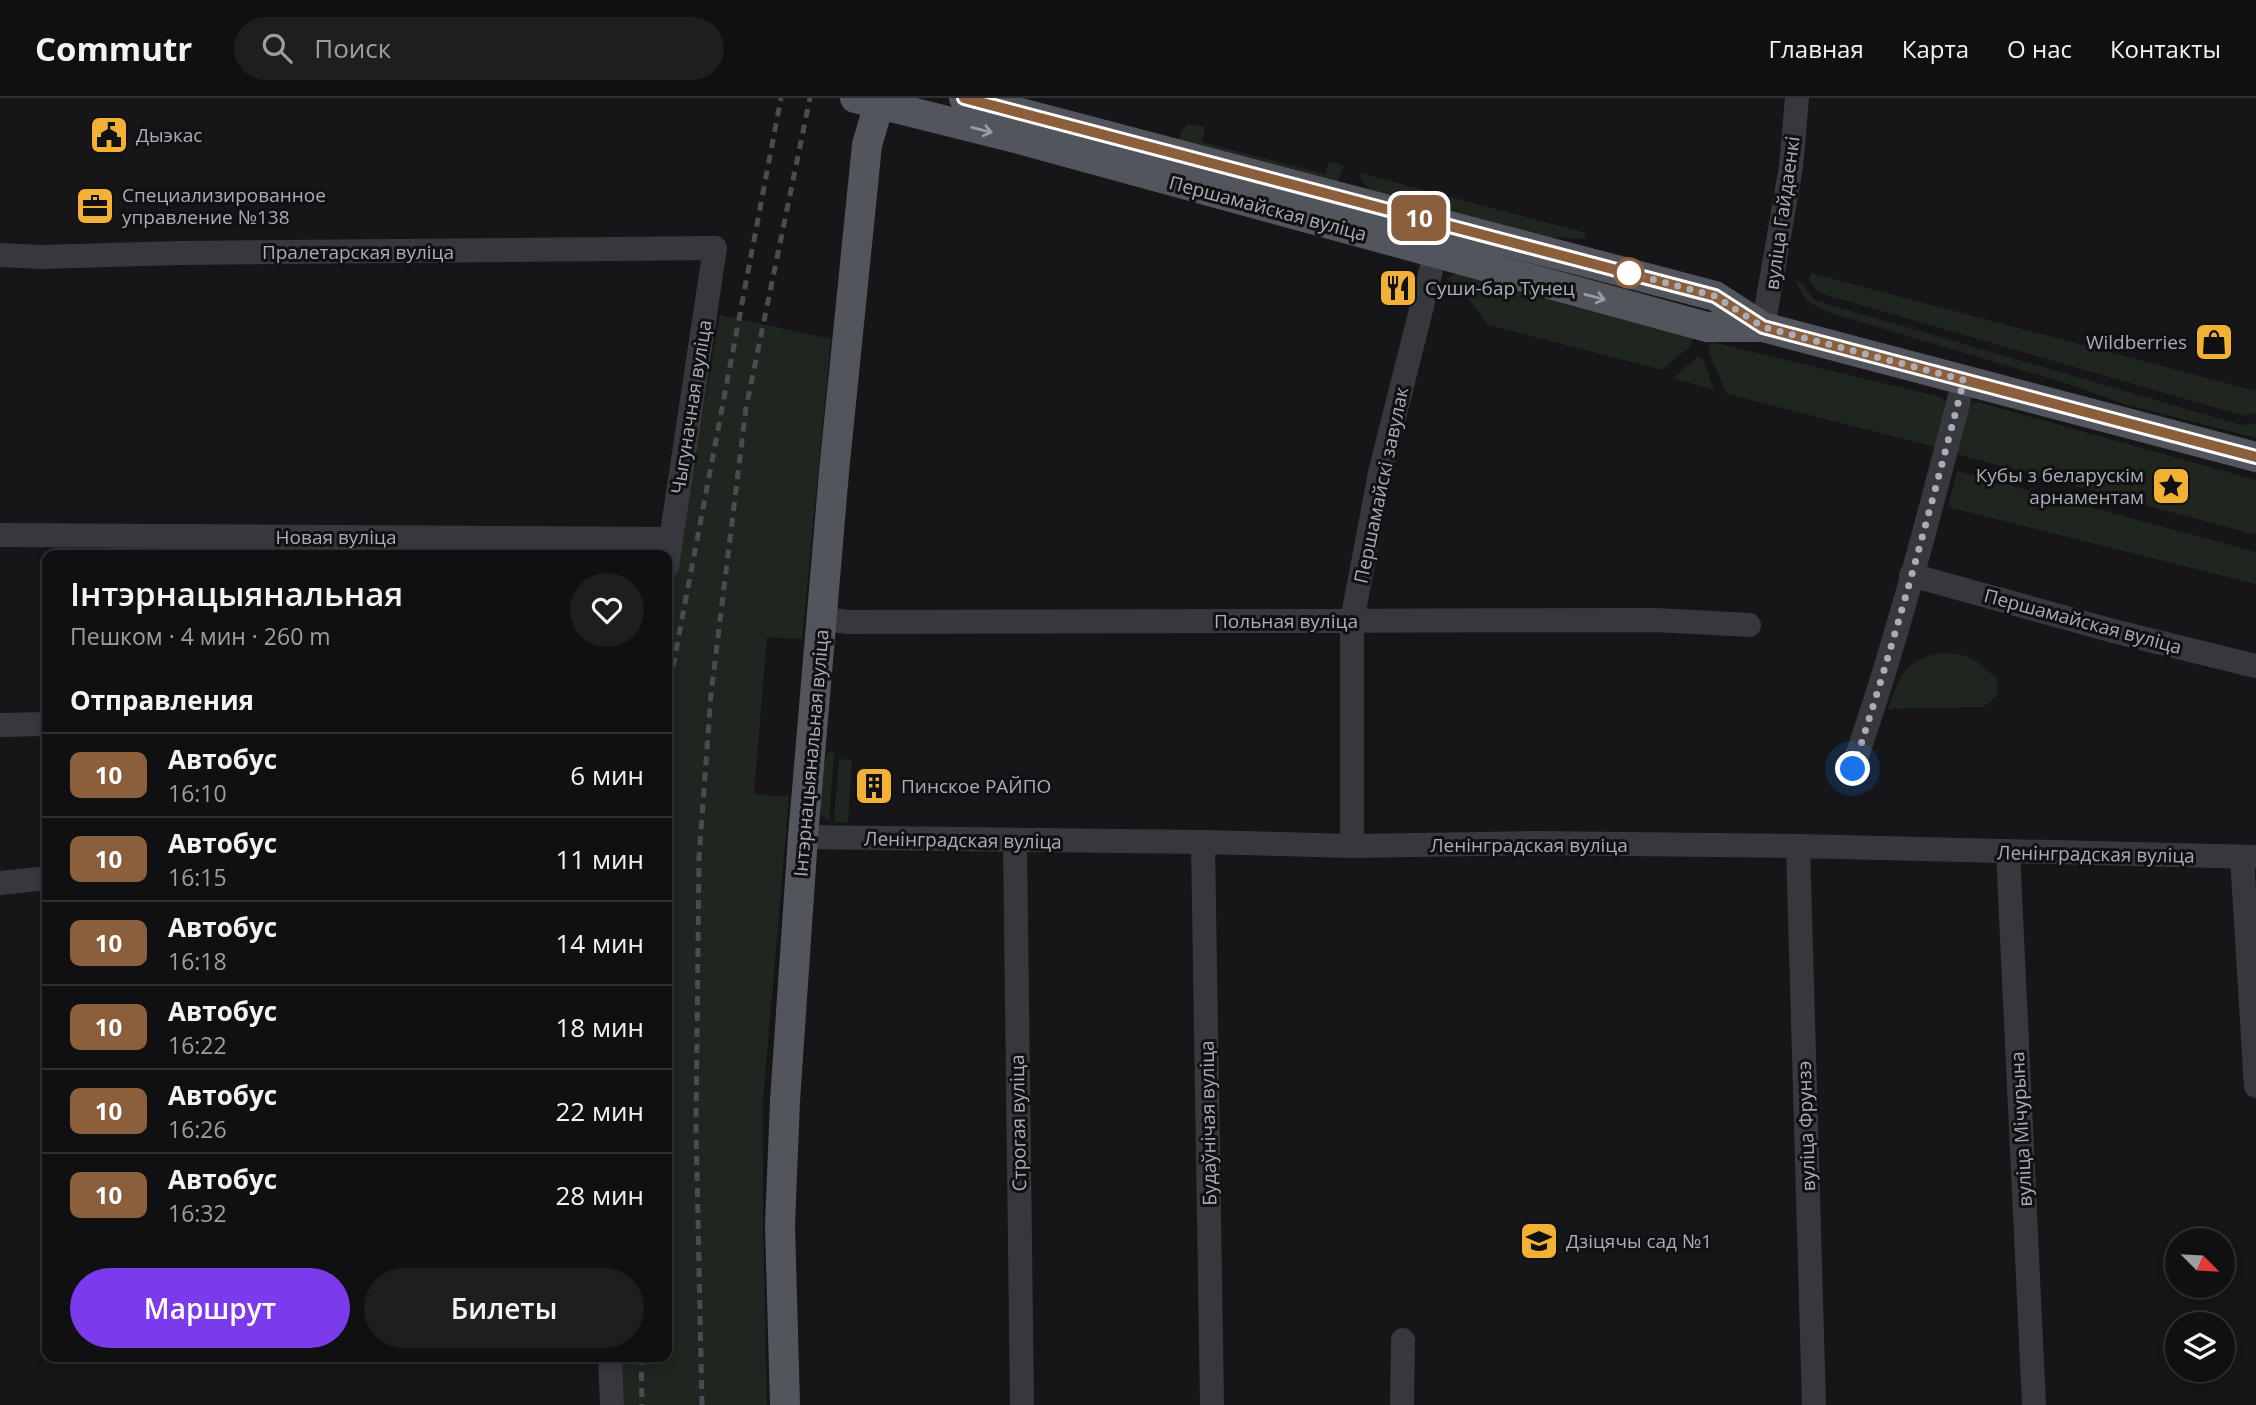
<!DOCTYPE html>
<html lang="ru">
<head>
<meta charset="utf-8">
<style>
	:root { --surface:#101012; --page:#1e1e20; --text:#f1f3f6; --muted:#9c9d9f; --line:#303032; --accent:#7c3aed }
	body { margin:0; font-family:"Open Sans",sans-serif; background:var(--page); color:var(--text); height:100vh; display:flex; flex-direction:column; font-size:26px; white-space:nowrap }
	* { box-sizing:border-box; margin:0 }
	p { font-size:23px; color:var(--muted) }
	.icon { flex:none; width:38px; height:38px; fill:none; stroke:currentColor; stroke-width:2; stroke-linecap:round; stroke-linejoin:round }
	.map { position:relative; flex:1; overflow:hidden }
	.details { position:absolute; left:42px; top:452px; width:630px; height:812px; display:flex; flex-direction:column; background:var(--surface); border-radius:14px; box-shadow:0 4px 10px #0003,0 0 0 2px var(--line) }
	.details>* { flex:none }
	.badge { padding:0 14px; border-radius:10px; font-size:24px; line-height:46px }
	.needle { width:46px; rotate:114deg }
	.buttons { position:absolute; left:2165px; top:1130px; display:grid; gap:14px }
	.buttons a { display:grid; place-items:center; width:70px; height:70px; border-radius:50%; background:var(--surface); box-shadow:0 4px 10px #0003,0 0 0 2px var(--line); font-size:35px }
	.you { position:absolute; width:35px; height:35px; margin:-18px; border:5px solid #fff; border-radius:50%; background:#1a73e8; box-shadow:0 0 0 10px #1a73e833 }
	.map>.badge { position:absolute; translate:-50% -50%; box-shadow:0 0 0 4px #fff }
	h2 { padding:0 28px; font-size:26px; line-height:63px }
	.round { display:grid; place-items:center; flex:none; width:74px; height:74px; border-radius:37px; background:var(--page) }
	.head { display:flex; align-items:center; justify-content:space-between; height:119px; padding:0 28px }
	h1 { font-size:33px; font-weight:600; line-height:52px }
	.button { display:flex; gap:14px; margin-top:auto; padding:14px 28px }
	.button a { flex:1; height:80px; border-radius:42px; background:var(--accent); color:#fff; font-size:28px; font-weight:600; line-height:80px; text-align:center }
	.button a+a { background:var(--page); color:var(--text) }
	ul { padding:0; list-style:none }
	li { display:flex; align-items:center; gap:21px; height:84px; padding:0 28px; border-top:2px solid var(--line) }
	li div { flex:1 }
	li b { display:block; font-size:26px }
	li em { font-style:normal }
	li .badge { min-width:77px; font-weight:700; text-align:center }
	header { display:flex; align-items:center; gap:42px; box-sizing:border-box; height:98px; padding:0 35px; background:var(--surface); border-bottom:2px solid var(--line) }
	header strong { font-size:33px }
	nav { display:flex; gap:38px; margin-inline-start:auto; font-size:24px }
	.search { width:490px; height:63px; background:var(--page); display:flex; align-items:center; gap:18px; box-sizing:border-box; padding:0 24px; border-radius:38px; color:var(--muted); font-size:26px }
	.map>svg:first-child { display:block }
	.green { fill:#1e261f }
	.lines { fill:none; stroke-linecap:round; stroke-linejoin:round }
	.minor { stroke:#37383d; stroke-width:24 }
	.major { stroke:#53555c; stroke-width:30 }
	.rail { stroke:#4a4c52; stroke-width:5; stroke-dasharray:9 7; stroke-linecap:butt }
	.oneway { stroke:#979ba6 }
	.line-casing { stroke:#fff; stroke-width:16 }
	.line { stroke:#8b5e3c; stroke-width:10 }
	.walk { stroke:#a8adb8; stroke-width:7; stroke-dasharray:0 12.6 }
	.stop-dot { fill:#fff; stroke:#8b5e3c; stroke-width:3.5 }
	.labels { text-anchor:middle; stroke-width:6; stroke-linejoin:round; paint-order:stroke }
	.poi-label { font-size:19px; fill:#a8adb8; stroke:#111113; text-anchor:start }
	.street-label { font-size:19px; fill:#a8adb8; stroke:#111113 }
</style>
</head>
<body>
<header>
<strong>Commutr</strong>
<div class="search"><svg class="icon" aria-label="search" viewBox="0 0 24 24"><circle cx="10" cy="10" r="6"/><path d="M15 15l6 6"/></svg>Поиск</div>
<nav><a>Главная</a><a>Карта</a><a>О нас</a><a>Контакты</a></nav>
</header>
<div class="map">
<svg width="2256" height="1307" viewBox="0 0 2256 1307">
	<rect width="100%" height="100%" fill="#161618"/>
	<path class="green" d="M1188,26L1205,29L1202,44L1325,76L1329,63L1344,68L1338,83L1332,86L1180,42L1181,33Z
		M1360,75L1586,135L1584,141L1534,138L1370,92L1361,81Z
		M1458,174L1693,239L1690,248L1662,272L1488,227L1458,187L1447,181Z
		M1811,175L2256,293V315L2244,318L1819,195L1809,182Z
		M1795,182L1802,185L1814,202L2241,327L2256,325V340L2124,306L2072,287L1827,214L1807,203Z
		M720,217L831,241L802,541L767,539L754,696L789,699L763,1003V1128L767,1307H624L622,1258H667V514Z
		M1711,244L1941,299L1947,305L1939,350L1727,296L1708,252Z
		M1697,259L1703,261L1714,292L1673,280Z
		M1978,304L2256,382V437L1953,355L1965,311L1971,306Z
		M1957,373L2256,454V486L1948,409Z
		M1947,555C1974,557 1978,564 1997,581V598L1983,609L1888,611C1900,575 1908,558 1947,555Z
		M834,654L829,723L821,716C820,697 820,672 828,655Z
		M839,661L852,662L848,725L834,724Z"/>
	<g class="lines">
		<path class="minor" d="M0,157L41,159L179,155L715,150L667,468
			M1763,229L1791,69L1797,0
			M0,437L671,441
			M1911,477L2117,534L2256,568
			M823,521L848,524L1655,522L1749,527
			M0,627L47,626
			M1851,675C1896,547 1930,414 1964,282
			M803,739L1203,744L1352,748L1535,745L1798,748L2256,759
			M1015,743L1022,1307
			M1203,744L1212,1307
			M1352,748V523L1380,375L1435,156
			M1798,748L1814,1307
			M2008,754L2034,1307
			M2242,759L2256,988
			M0,785L47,780
			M610,1258L612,1307
			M1402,1307L1403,1242"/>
		<path class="major" d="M855,0L1019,41L1707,229H1763L2256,359
			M964,0L1715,198L1763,229
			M785,1307L780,1127L785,1003L803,739L834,374L867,47L879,6"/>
		<path class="rail" d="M667,600L781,0
			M641,1258L642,1307
			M702,1307L696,1029L699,760L711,596L746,310L810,0"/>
	</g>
	<defs><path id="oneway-shaft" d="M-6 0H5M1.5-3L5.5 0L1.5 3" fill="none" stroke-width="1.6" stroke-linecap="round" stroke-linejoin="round" transform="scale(1.75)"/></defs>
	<g class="oneway">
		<use href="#oneway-shaft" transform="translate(982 32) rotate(14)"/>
		<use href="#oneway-shaft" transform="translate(1595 199) rotate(15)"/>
	</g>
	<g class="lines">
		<defs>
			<path id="line" d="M964,0L1715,198L1763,229L2256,359"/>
		</defs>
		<use href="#line" class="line-casing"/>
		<use href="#line" class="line"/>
		<path class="walk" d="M1629,175L1715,198L1763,229L1964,282C1930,413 1895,543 1853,671"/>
	</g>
	<defs>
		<symbol id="civic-square" viewBox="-11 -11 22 22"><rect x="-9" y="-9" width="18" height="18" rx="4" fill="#f2b134" stroke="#111113"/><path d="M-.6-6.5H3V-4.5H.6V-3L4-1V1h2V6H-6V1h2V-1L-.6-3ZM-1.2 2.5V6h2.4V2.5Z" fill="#111"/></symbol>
		<symbol id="office-square" viewBox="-11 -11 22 22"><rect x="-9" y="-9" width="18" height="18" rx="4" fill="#f2b134" stroke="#111113"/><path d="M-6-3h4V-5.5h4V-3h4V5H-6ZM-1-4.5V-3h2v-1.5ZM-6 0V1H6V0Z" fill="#111"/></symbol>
		<symbol id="restaurant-square" viewBox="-11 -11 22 22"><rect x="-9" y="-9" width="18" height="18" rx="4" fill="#f2b134" stroke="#111113"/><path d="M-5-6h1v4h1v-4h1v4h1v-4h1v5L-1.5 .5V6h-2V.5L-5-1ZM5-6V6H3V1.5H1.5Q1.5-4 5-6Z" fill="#111"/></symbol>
		<symbol id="shop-square" viewBox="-11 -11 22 22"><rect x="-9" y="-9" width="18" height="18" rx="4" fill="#f2b134" stroke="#111113"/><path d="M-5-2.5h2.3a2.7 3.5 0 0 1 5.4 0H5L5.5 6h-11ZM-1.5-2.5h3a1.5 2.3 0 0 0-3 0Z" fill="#111"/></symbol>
		<symbol id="sight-square" viewBox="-11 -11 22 22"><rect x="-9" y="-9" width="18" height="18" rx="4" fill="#f2b134" stroke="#111113"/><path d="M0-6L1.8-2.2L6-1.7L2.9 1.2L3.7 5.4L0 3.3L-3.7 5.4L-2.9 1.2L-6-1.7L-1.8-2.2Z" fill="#111"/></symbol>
		<symbol id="building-square" viewBox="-11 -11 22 22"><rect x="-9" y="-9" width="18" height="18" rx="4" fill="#f2b134" stroke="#111113"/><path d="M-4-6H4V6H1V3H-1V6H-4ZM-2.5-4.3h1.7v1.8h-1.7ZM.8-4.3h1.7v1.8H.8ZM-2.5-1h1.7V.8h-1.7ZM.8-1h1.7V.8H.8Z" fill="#111"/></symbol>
		<symbol id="school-square" viewBox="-11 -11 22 22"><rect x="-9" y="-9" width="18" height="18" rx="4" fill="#f2b134" stroke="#111113"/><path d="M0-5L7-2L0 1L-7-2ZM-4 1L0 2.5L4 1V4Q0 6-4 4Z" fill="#111"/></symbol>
	</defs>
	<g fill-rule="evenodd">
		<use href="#civic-square" x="87" y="15" width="44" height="44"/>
		<use href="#office-square" x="73" y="86" width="44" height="44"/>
		<use href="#restaurant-square" x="1376" y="168" width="44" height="44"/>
		<use href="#shop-square" x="2192" y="222" width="44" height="44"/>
		<use href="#sight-square" x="2149" y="366" width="44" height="44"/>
		<use href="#building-square" x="852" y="666" width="44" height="44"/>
		<use href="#school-square" x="1517" y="1121" width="44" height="44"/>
	</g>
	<circle class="stop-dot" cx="1629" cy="175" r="14"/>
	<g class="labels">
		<g class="poi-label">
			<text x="136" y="44">Дыэкас</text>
			<text x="122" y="104">Специализированное<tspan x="122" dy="22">управление №138</tspan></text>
			<text x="1425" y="197">Суши-бар Тунец</text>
			<text x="2187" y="251" text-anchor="end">Wildberries</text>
			<text x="2144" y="384" text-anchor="end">Кубы з беларускім<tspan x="2144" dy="22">арнаментам</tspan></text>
			<text x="901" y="695">Пинское РАЙПО</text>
			<text x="1566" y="1150">Дзіцячы сад №1</text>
		</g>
		<g class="street-label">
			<text transform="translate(1268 110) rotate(15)" y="7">Першамайская вуліца</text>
			<text transform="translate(1782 115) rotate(-82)" y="7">вуліца Гайдаенкі</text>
			<text x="358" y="161">Пралетарская вуліца</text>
			<text transform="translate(691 309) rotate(-81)" y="7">Чыгуначная вуліца</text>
			<text transform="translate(1381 387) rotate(-78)" y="7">Першамайскі завулак</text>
			<text x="336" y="446">Новая вуліца</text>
			<text x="1286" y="530">Польная вуліца</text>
			<text transform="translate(2083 523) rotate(15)" y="7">Першамайская вуліца</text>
			<text transform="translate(811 655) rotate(-85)" y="7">Інтэрнацыянальная вуліца</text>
			<text transform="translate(963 742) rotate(1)" y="7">Ленінградская вуліца</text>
			<text x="1529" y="754">Ленінградская вуліца</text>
			<text transform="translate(2096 756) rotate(1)" y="7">Ленінградская вуліца</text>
			<text transform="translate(1018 1025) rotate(-91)" y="7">Строгая вуліца</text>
			<text transform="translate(1208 1025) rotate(-91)" y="7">Будаўнічая вуліца</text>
			<text transform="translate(1806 1028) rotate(-92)" y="7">вуліца Фрунзэ</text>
			<text transform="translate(2021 1031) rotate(-93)" y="7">вуліца Мічурына</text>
		</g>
	</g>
</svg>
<div class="buttons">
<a><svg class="needle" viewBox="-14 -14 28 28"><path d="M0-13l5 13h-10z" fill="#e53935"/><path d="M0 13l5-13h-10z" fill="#9c9d9f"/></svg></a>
<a><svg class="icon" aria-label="layers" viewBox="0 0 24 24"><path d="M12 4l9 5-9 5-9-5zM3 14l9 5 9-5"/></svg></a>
</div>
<div class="you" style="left:1853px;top:671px"></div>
<b class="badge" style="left:1419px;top:120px;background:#8b5e3c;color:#fff">10</b>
<section class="details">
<div class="head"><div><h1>Інтэрнацыянальная</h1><p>Пешком · 4 мин · 260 m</p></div><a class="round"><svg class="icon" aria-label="heart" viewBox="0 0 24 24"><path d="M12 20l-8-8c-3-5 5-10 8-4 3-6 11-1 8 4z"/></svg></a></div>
<h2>Отправления</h2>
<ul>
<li><span class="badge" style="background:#8b5e3c;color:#fff">10</span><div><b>Автобус</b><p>16:10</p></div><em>6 мин</em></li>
<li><span class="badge" style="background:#8b5e3c;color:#fff">10</span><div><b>Автобус</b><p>16:15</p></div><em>11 мин</em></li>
<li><span class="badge" style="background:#8b5e3c;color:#fff">10</span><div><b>Автобус</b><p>16:18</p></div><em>14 мин</em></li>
<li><span class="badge" style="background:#8b5e3c;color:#fff">10</span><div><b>Автобус</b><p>16:22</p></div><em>18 мин</em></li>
<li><span class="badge" style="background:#8b5e3c;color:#fff">10</span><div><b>Автобус</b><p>16:26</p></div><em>22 мин</em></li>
<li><span class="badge" style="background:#8b5e3c;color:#fff">10</span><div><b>Автобус</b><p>16:32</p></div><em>28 мин</em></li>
</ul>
<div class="button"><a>Маршрут</a><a>Билеты</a></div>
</section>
</div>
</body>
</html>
